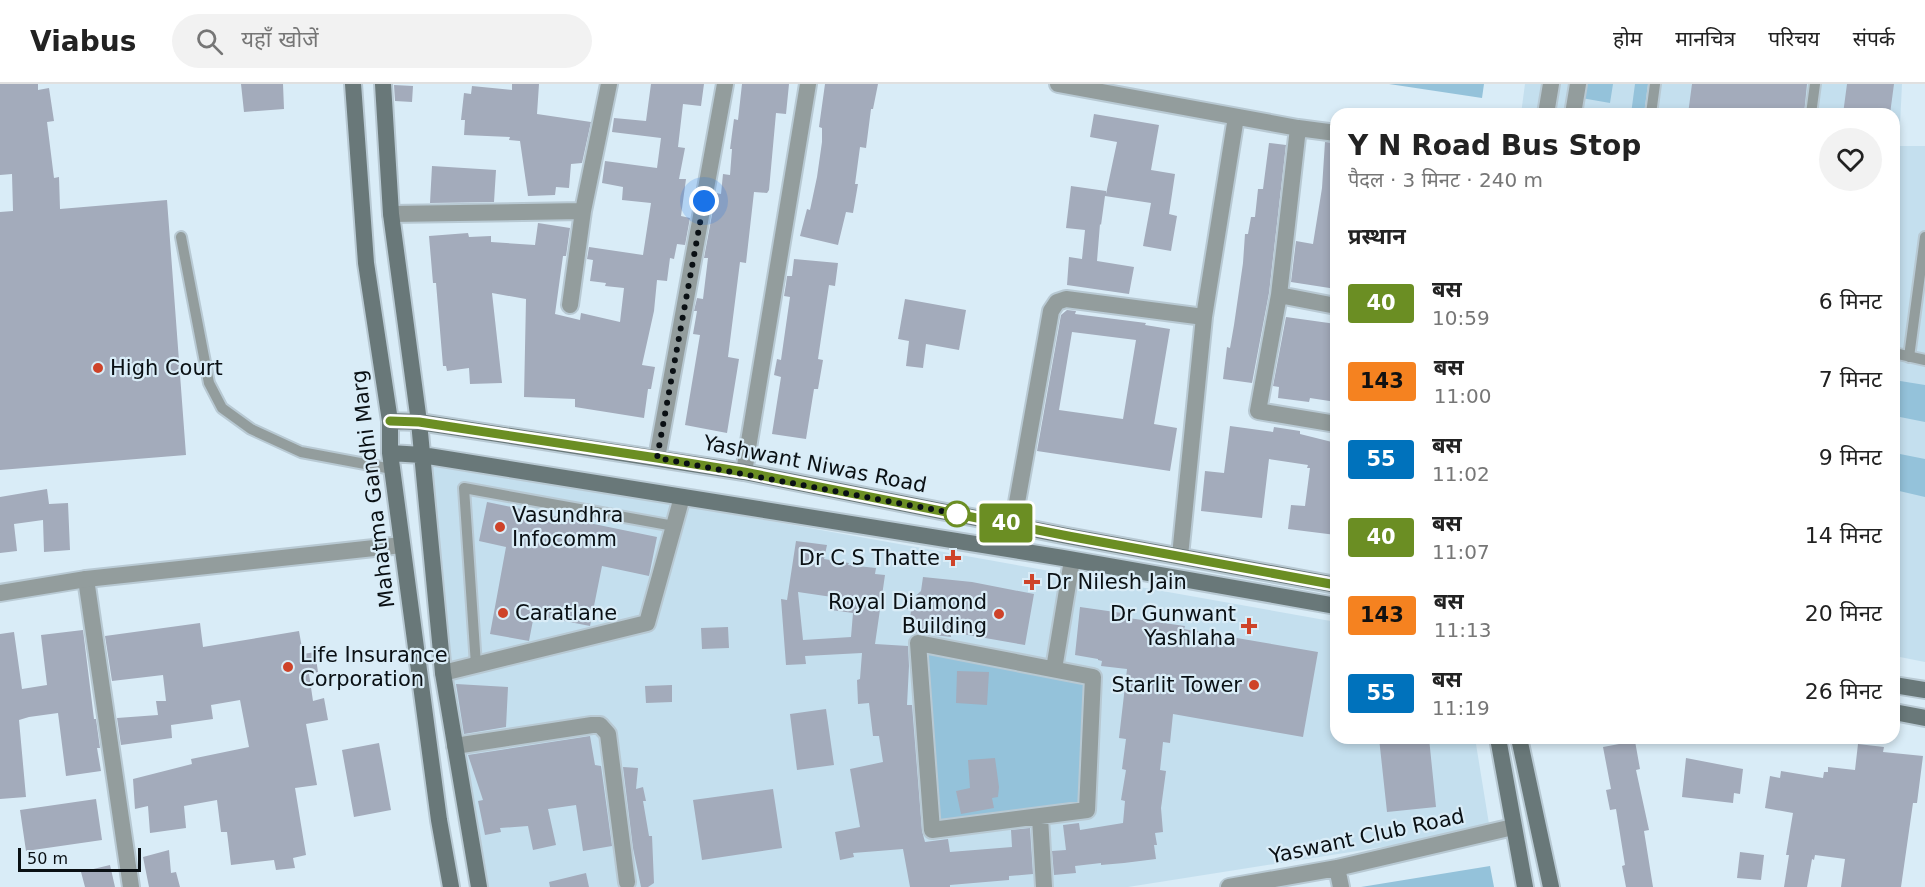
<!DOCTYPE html>
<html lang="hi">
<head>
<meta charset="utf-8">
<style>
	:root { --surface:#fff; --page:#f2f2f2; --text:#222; --muted:#767676; --line:#e0e0e0 }
	body { margin:0; font-family:"DejaVu Sans","Noto Sans Devanagari",sans-serif; background:var(--page); color:var(--text); height:100vh; display:flex; flex-direction:column; font-size:22px; white-space:nowrap }
	* { box-sizing:border-box; margin:0 }
	p { font-size:20px; color:var(--muted) }
	.icon { flex:none; width:33px; height:33px; fill:none; stroke:currentColor; stroke-width:2; stroke-linecap:round; stroke-linejoin:round }
	.map { position:relative; flex:1; overflow:hidden }
	.drawer { position:absolute; left:1330px; top:24px; width:570px; height:636px; display:flex; flex-direction:column; background:var(--surface); border-radius:18px; box-shadow:0 3px 9px #0003 }
	.drawer>* { flex:none }
	.badge { padding:0 12px; border-radius:4px; font-size:21px; line-height:39px }
	.scale { position:absolute; left:18px; bottom:15px; width:123px; box-sizing:border-box; padding-left:6px; border:3px solid #0a1014; border-top:0; font-size:16px; line-height:21px; white-space:nowrap; color:#0a1014; -webkit-text-stroke:4px #d9ecf7; paint-order:stroke }
	.you { position:absolute; width:30px; height:30px; margin:-15px; border:4px solid #fff; border-radius:50%; background:#1a73e8; box-shadow:0 0 0 9px #1a73e833 }
	.map>.badge { position:absolute; translate:-50% -50%; box-shadow:0 0 0 3px #fff }
	h2 { padding:0 18px; font-size:22px; line-height:54px }
	.round { display:grid; place-items:center; flex:none; width:63px; height:63px; border-radius:32px; background:var(--page) }
	.headline { display:flex; align-items:center; justify-content:space-between; height:102px; padding:0 18px }
	h1 { font-size:28px; font-weight:700; line-height:45px }
	ul { padding:0; list-style:none }
	li { display:flex; align-items:center; gap:18px; height:78px; padding:0 18px }
	li div { flex:1 }
	li b { display:block; font-size:22px }
	li em { font-style:normal }
	li .badge { min-width:66px; font-weight:700; text-align:center }
	header { display:flex; align-items:center; gap:36px; box-sizing:border-box; height:84px; padding:0 30px; background:var(--surface); border-bottom:2px solid var(--line) }
	header strong { font-size:28px }
	nav { display:flex; gap:33px; margin-inline-start:auto; font-size:21px }
	.search { width:420px; height:54px; background:var(--page); display:flex; align-items:center; gap:15px; box-sizing:border-box; padding:0 21px; border-radius:33px; color:var(--muted); font-size:22px }
	.map>svg:first-child { display:block }
	.built { fill:#c4dfee }
	.green { fill:#94c2da }
	.building { fill:#a3abbb; fill-rule:evenodd }
	.lines { fill:none; stroke-linecap:round; stroke-linejoin:round }
	.service-casing { stroke:#b8c9d3; stroke-width:14 }
	.minor-casing { stroke:#b8c9d3; stroke-width:20 }
	.tertiary-casing { stroke:#b8c9d3; stroke-width:20 }
	.secondary-casing { stroke:#b8c9d3; stroke-width:20 }
	.service { stroke:#939d9d; stroke-width:10 }
	.minor { stroke:#939d9d; stroke-width:16 }
	.tertiary { stroke:#939d9d; stroke-width:16 }
	.secondary { stroke:#697879; stroke-width:16 }
	.line-casing { stroke:#fff; stroke-width:14 }
	.line { stroke:#6b8e23; stroke-width:9 }
	.walk { stroke:#0a1014; stroke-width:6; stroke-dasharray:0 10.8 }
	.poi-dot { fill:#ce4329; stroke:#d9ecf7; stroke-width:2 }
	.stop-dot { fill:#fff; stroke:#6b8e23; stroke-width:3 }
	.labels { text-anchor:middle; stroke-width:4.5; stroke-linejoin:round; paint-order:stroke }
	.poi-label { font-size:21px; fill:#0a1014; stroke:#d9ecf7; text-anchor:start }
	.street-label { font-size:21px; fill:#0a1014; stroke:#d9ecf7 }
</style>
</head>
<body>
<header>
<strong>Viabus</strong>
<div class="search"><svg class="icon" aria-label="search" viewBox="0 0 24 24"><circle cx="10" cy="10" r="6"/><path d="M15 15l6 6"/></svg>यहाँ खोजें</div>
<nav><a>होम</a><a>मानचित्र</a><a>परिचय</a><a>संपर्क</a></nav>
</header>
<div class="map">
<svg width="1925" height="803" viewBox="0 0 1925 803">
	<rect width="100%" height="100%" fill="#d9ecf7"/>
	<path class="built" d="M1525,0H1902L1899,62H1925V578L1895,572L1894,30H1521Z
		M428,376L1336,538V654H1475L1490,746L1128,803H474Z"/>
	<path class="green" d="M1389,0H1484L1482,14Z
		M1572,0H1613L1610,19L1570,12Z
		M1635,0H1648L1644,30H1631Z
		M1894,296L1925,301V338L1895,332Z
		M1895,369L1925,375V413L1895,406Z
		M918,559L1093,593L1087,726L932,746Z
		M1490,782L1494,803H1361Z"/>
	<path class="building" d="M0,0H38V6L49,4L54,37L47,38L54,94L59,93L60,125L167,116L186,371L0,386V128L13,127L12,90L0,91Z
		M241,0H283L284,25L244,28Z
		M512,0H539L537,30L591,38L582,79L571,80L569,104L556,103L555,111L528,112L520,57L509,56L510,53L464,51L465,36H461L464,9L471,10L472,2L512,6Z
		M651,0H704L701,22L683,20L678,63L685,64L679,95H686L681,132L690,134L685,161L677,160L674,175L670,174L667,197L657,196L654,227L642,281L655,283L651,305H648L644,334L575,323V315L524,313L526,215L492,209L502,299L470,300L469,284L447,287L446,282H443L436,199H433L429,152L468,149L469,153L491,152V158L535,161L538,139L570,144L566,172H563L555,230L580,236L581,229L620,238L624,204L605,202L606,199L590,197L593,176L587,175L589,163L643,171L651,119L622,116L623,103L602,99L605,77L657,84L661,54L612,48L614,34L646,37Z
		M742,0H789L786,30L776,29L769,106L767,109L754,108L746,179L740,178L728,273L739,275L727,349L685,341L700,251L693,250L697,227H694L697,214L703,215L708,174H704L716,109L721,110L723,90L730,91L732,65H730L734,35L738,36Z
		M825,0H878L873,25H871L866,64L860,63L855,100H858L853,129L846,128L838,161L800,152L807,125L810,126L817,93L822,58V44L819,43Z
		M1692,0H1807L1804,30H1688Z
		M1847,0H1894L1890,30H1843Z
		M394,1L413,2L412,18L395,17Z
		M1094,30L1159,41L1151,86L1175,90L1169,130L1177,132L1171,167L1143,162L1151,119L1105,112L1101,141L1100,140L1097,177L1134,183L1129,210L1067,201L1069,173L1082,175L1085,146L1066,144L1071,102L1106,107V110L1117,58L1090,53Z
		M1325,58L1336,59V205L1291,198L1296,157L1313,160L1322,104Z
		M1269,59L1286,61L1269,209L1252,299L1223,295L1227,263L1230,264L1234,241L1243,179L1245,150H1248L1251,133H1255L1258,105H1263Z
		M432,82L496,86L494,118L430,119Z
		M794,175L838,179L835,202L829,201L818,275L823,276L818,305H814L806,355L772,350L781,293L774,291L777,275L781,276L790,213L784,212L786,200L787,192H792Z
		M905,215L966,226L959,266L926,260L923,284L906,282L909,257L898,255Z
		M1067,226L1076,227L1075,230L1146,239L1145,241L1170,245L1154,340L1177,344L1170,387L1037,367L1061,231ZM1072,248L1136,256L1123,335L1059,326Z
		M1286,233L1336,240V318L1310,314L1309,318L1278,314L1279,303L1273,302Z
		M1230,342L1273,348L1274,343L1300,347V350L1336,359V385L1333,407H1336V451L1288,445L1291,421L1305,422L1310,384H1307L1308,381L1269,375L1262,434L1201,427L1205,387L1224,389Z
		M47,405L49,420L68,419L70,466L44,468L43,436L14,440L17,467L0,469V413Z
		M487,418L657,453L649,492L602,482L590,542L534,531L529,557L490,550L506,463L479,457Z
		M796,457L827,461L824,475L849,479L848,481L876,484L875,490L885,491L875,560L908,562L909,582L907,621H912L922,747L925,758L948,755L950,768L1012,763L1011,746L1030,744L1033,790L1009,792V796L950,801V803H910L903,765L853,769L854,773L840,776L835,748L860,743L850,685L883,678L879,652H873L869,619L858,620L857,596L860,595L862,569L805,572L806,580L786,581L781,515L787,516ZM798,508L832,513L831,526L853,529L851,553L803,556Z
		M923,493L972,498L1034,510L1025,561L951,548V553L909,548L911,525L902,524L921,507Z
		M1080,523L1122,529L1121,533L1185,542L1184,545L1318,568L1303,653L1173,630L1170,659L1163,658L1160,686L1166,687L1161,724L1163,748L1155,749L1157,761H1154L1156,775L1124,779L1101,781V779L1075,782L1076,789L1054,791L1052,767L1066,766L1063,741L1079,739L1080,746L1123,739L1125,717L1121,716L1126,686L1122,685L1126,655L1119,654L1127,585L1101,582L1102,577L1098,576V575L1075,571Z
		M200,539L203,563L299,547L303,570L315,568L318,588L309,590L313,617L324,614L328,636L306,640L317,701L295,704L306,771L293,774L295,784L276,786L274,776L231,781L227,748H221L217,716L184,722L186,744L150,749L148,722L135,725L133,695L192,680L191,675L249,663L240,616L211,621L213,635L171,641L172,654L121,661L117,634L158,631L156,617H166L163,591L112,597L105,552Z
		M728,543L729,564L702,565L701,544Z
		M83,546L94,635H96L100,664H97L101,687L66,692L58,629L29,633L19,636L26,713L0,715V550L14,548L22,605L47,601L41,551Z
		M957,587L989,588L987,621L956,619Z
		M456,600L508,603L506,643L464,650Z
		M672,601V618L646,619L645,602Z
		M826,625L834,681L797,686L790,630Z
		M590,652L595,681L601,682L612,762L583,767L576,721L548,725L556,761L533,766L528,742L500,744L501,748L485,751L478,717L483,716L468,671Z
		M1379,654H1429L1436,723L1387,728Z
		M1635,657L1640,685L1636,686L1649,746L1644,747L1653,803H1626L1622,782L1625,781L1616,725L1610,726L1606,706L1611,705L1603,663Z
		M379,659L391,726L354,733L342,666Z
		M1858,660L1884,663L1883,668L1923,672L1917,719H1913L1901,803H1841L1845,775L1815,771L1814,776L1812,775L1807,803H1784L1789,771H1786L1793,729L1765,724L1770,692L1780,694L1781,687L1823,694L1824,688H1828V683L1855,686Z
		M995,674L999,703L998,713L992,714L994,724L961,730L956,707L970,704L968,676Z
		M1686,674L1743,685L1740,710L1734,709L1733,719L1682,713Z
		M623,683L638,684L636,705L643,703L646,717H643L649,752H652L654,799L648,803H641L633,764Z
		M773,705L782,764L702,776L693,716Z
		M96,715L102,756L26,767L20,726Z
		M169,766L171,789L176,788L180,803H149L143,773Z
		M1740,768L1764,771L1761,796L1737,794Z
		M110,781L115,803H85L81,788Z
		M586,789L589,803H550L549,798Z"/>
	<g class="lines">
		<defs>
			<path id="service" d="M1651,30L1655,0
				M1811,30L1815,0
				M181,153L209,299L222,324L251,345L301,368L392,385
				M1894,269L1925,276
				M1909,273L1925,153
				M476,581L464,404L674,442"/>
			<path id="minor" d="M1058,0L1298,44L1336,49
				M1298,44L1279,211L1258,327L1336,340
				M391,130L583,127
				M1279,211L1336,222
				M570,221L583,127L609,0
				M657,374L725,0
				M744,388L808,0
				M1013,441L1051,227L1057,218L1066,215L1204,233
				M1180,472L1204,233L1236,33
				M86,495L131,803
				M918,559L1093,593L1087,726L932,746Z
				M1054,585L1072,476
				M443,589L647,539L682,413
				M455,662L592,641H600L608,650L627,798
				M1040,733L1044,803
				M1337,784L1341,803
				M1229,803L1337,784L1513,743"/>
			<path id="tertiary" d="M1546,30L1551,0
				M1573,30L1578,0
				M0,509L86,495L402,461"/>
			<path id="secondary" d="M353,0L366,179L390,337V369L439,736L451,803
				M383,0L391,130L419,338L443,589L479,803
				M390,337L419,338L744,388L1067,452L1336,501
				M390,369L422,371L1063,474L1336,522
				M1894,601L1925,606
				M1894,628L1925,634
				M1498,654L1525,803
				M1519,654L1551,803"/>
		</defs>
		<use href="#service" class="service-casing"/>
		<use href="#minor" class="minor-casing"/>
		<use href="#tertiary" class="tertiary-casing"/>
		<use href="#secondary" class="secondary-casing"/>
		<use href="#service" class="service"/>
		<use href="#minor" class="minor"/>
		<use href="#tertiary" class="tertiary"/>
		<use href="#secondary" class="secondary"/>
	</g>
	<g class="lines">
		<defs>
			<path id="line" d="M390,337L419,338L657,374L744,388L1068,452L1336,501"/>
		</defs>
		<use href="#line" class="line-casing"/>
		<use href="#line" class="line"/>
		<path class="walk" d="M704,117L657,374L968,432L957,430"/>
	</g>
	<g class="poi-dot">
		<circle cx="98" cy="284" r="6"/>
		<circle cx="500" cy="443" r="6"/>
		<path d="M950 465h6v6h6v6h-6v6h-6v-6h-6v-6h6z"/>
		<path d="M1029 489h6v6h6v6h-6v6h-6v-6h-6v-6h6z"/>
		<circle cx="503" cy="529" r="6"/>
		<circle cx="999" cy="530" r="6"/>
		<path d="M1246 533h6v6h6v6h-6v6h-6v-6h-6v-6h6z"/>
		<circle cx="288" cy="583" r="6"/>
		<circle cx="1254" cy="601" r="6"/>
	</g>
	<circle class="stop-dot" cx="957" cy="430" r="12"/>
	<g class="labels">
		<g class="poi-label">
			<text x="110" y="291">High Court</text>
			<text x="512" y="438">Vasundhra<tspan x="512" dy="24">Infocomm</tspan></text>
			<text x="940" y="481" text-anchor="end">Dr C S Thatte</text>
			<text x="1046" y="505">Dr Nilesh Jain</text>
			<text x="987" y="525" text-anchor="end">Royal Diamond<tspan x="987" dy="24">Building</tspan></text>
			<text x="515" y="536">Caratlane</text>
			<text x="1236" y="537" text-anchor="end">Dr Gunwant<tspan x="1236" dy="24">Yashlaha</tspan></text>
			<text x="300" y="578">Life Insurance<tspan x="300" dy="24">Corporation</tspan></text>
			<text x="1242" y="608" text-anchor="end">Starlit Tower</text>
		</g>
		<g class="street-label">
			<text transform="translate(815 380) rotate(11)" y="7">Yashwant Niwas Road</text>
			<text transform="translate(373 405) rotate(-97)" y="7">Mahatma Gandhi Marg</text>
			<text transform="translate(1367 752) rotate(-12)" y="7">Yaswant Club Road</text>
		</g>
	</g>
</svg>
<div class="scale">50 m</div>
<div class="you" style="left:704px;top:117px"></div>
<b class="badge" style="left:1006px;top:439px;background:#6b8e23;color:#fff">40</b>
<section class="drawer">
<div class="headline"><div><h1>Y N Road Bus Stop</h1><p>पैदल · 3 मिनट · 240 m</p></div><a class="round"><svg class="icon" aria-label="heart" viewBox="0 0 24 24"><path d="M12 20l-8-8c-3-5 5-10 8-4 3-6 11-1 8 4z"/></svg></a></div>
<h2>प्रस्थान</h2>
<ul>
<li><span class="badge" style="background:#6b8e23;color:#fff">40</span><div><b>बस</b><p>10:59</p></div><em>6 मिनट</em></li>
<li><span class="badge" style="background:#f58220;color:#111">143</span><div><b>बस</b><p>11:00</p></div><em>7 मिनट</em></li>
<li><span class="badge" style="background:#0072bc;color:#fff">55</span><div><b>बस</b><p>11:02</p></div><em>9 मिनट</em></li>
<li><span class="badge" style="background:#6b8e23;color:#fff">40</span><div><b>बस</b><p>11:07</p></div><em>14 मिनट</em></li>
<li><span class="badge" style="background:#f58220;color:#111">143</span><div><b>बस</b><p>11:13</p></div><em>20 मिनट</em></li>
<li><span class="badge" style="background:#0072bc;color:#fff">55</span><div><b>बस</b><p>11:19</p></div><em>26 मिनट</em></li>
</ul>
</section>
</div>
</body>
</html>
